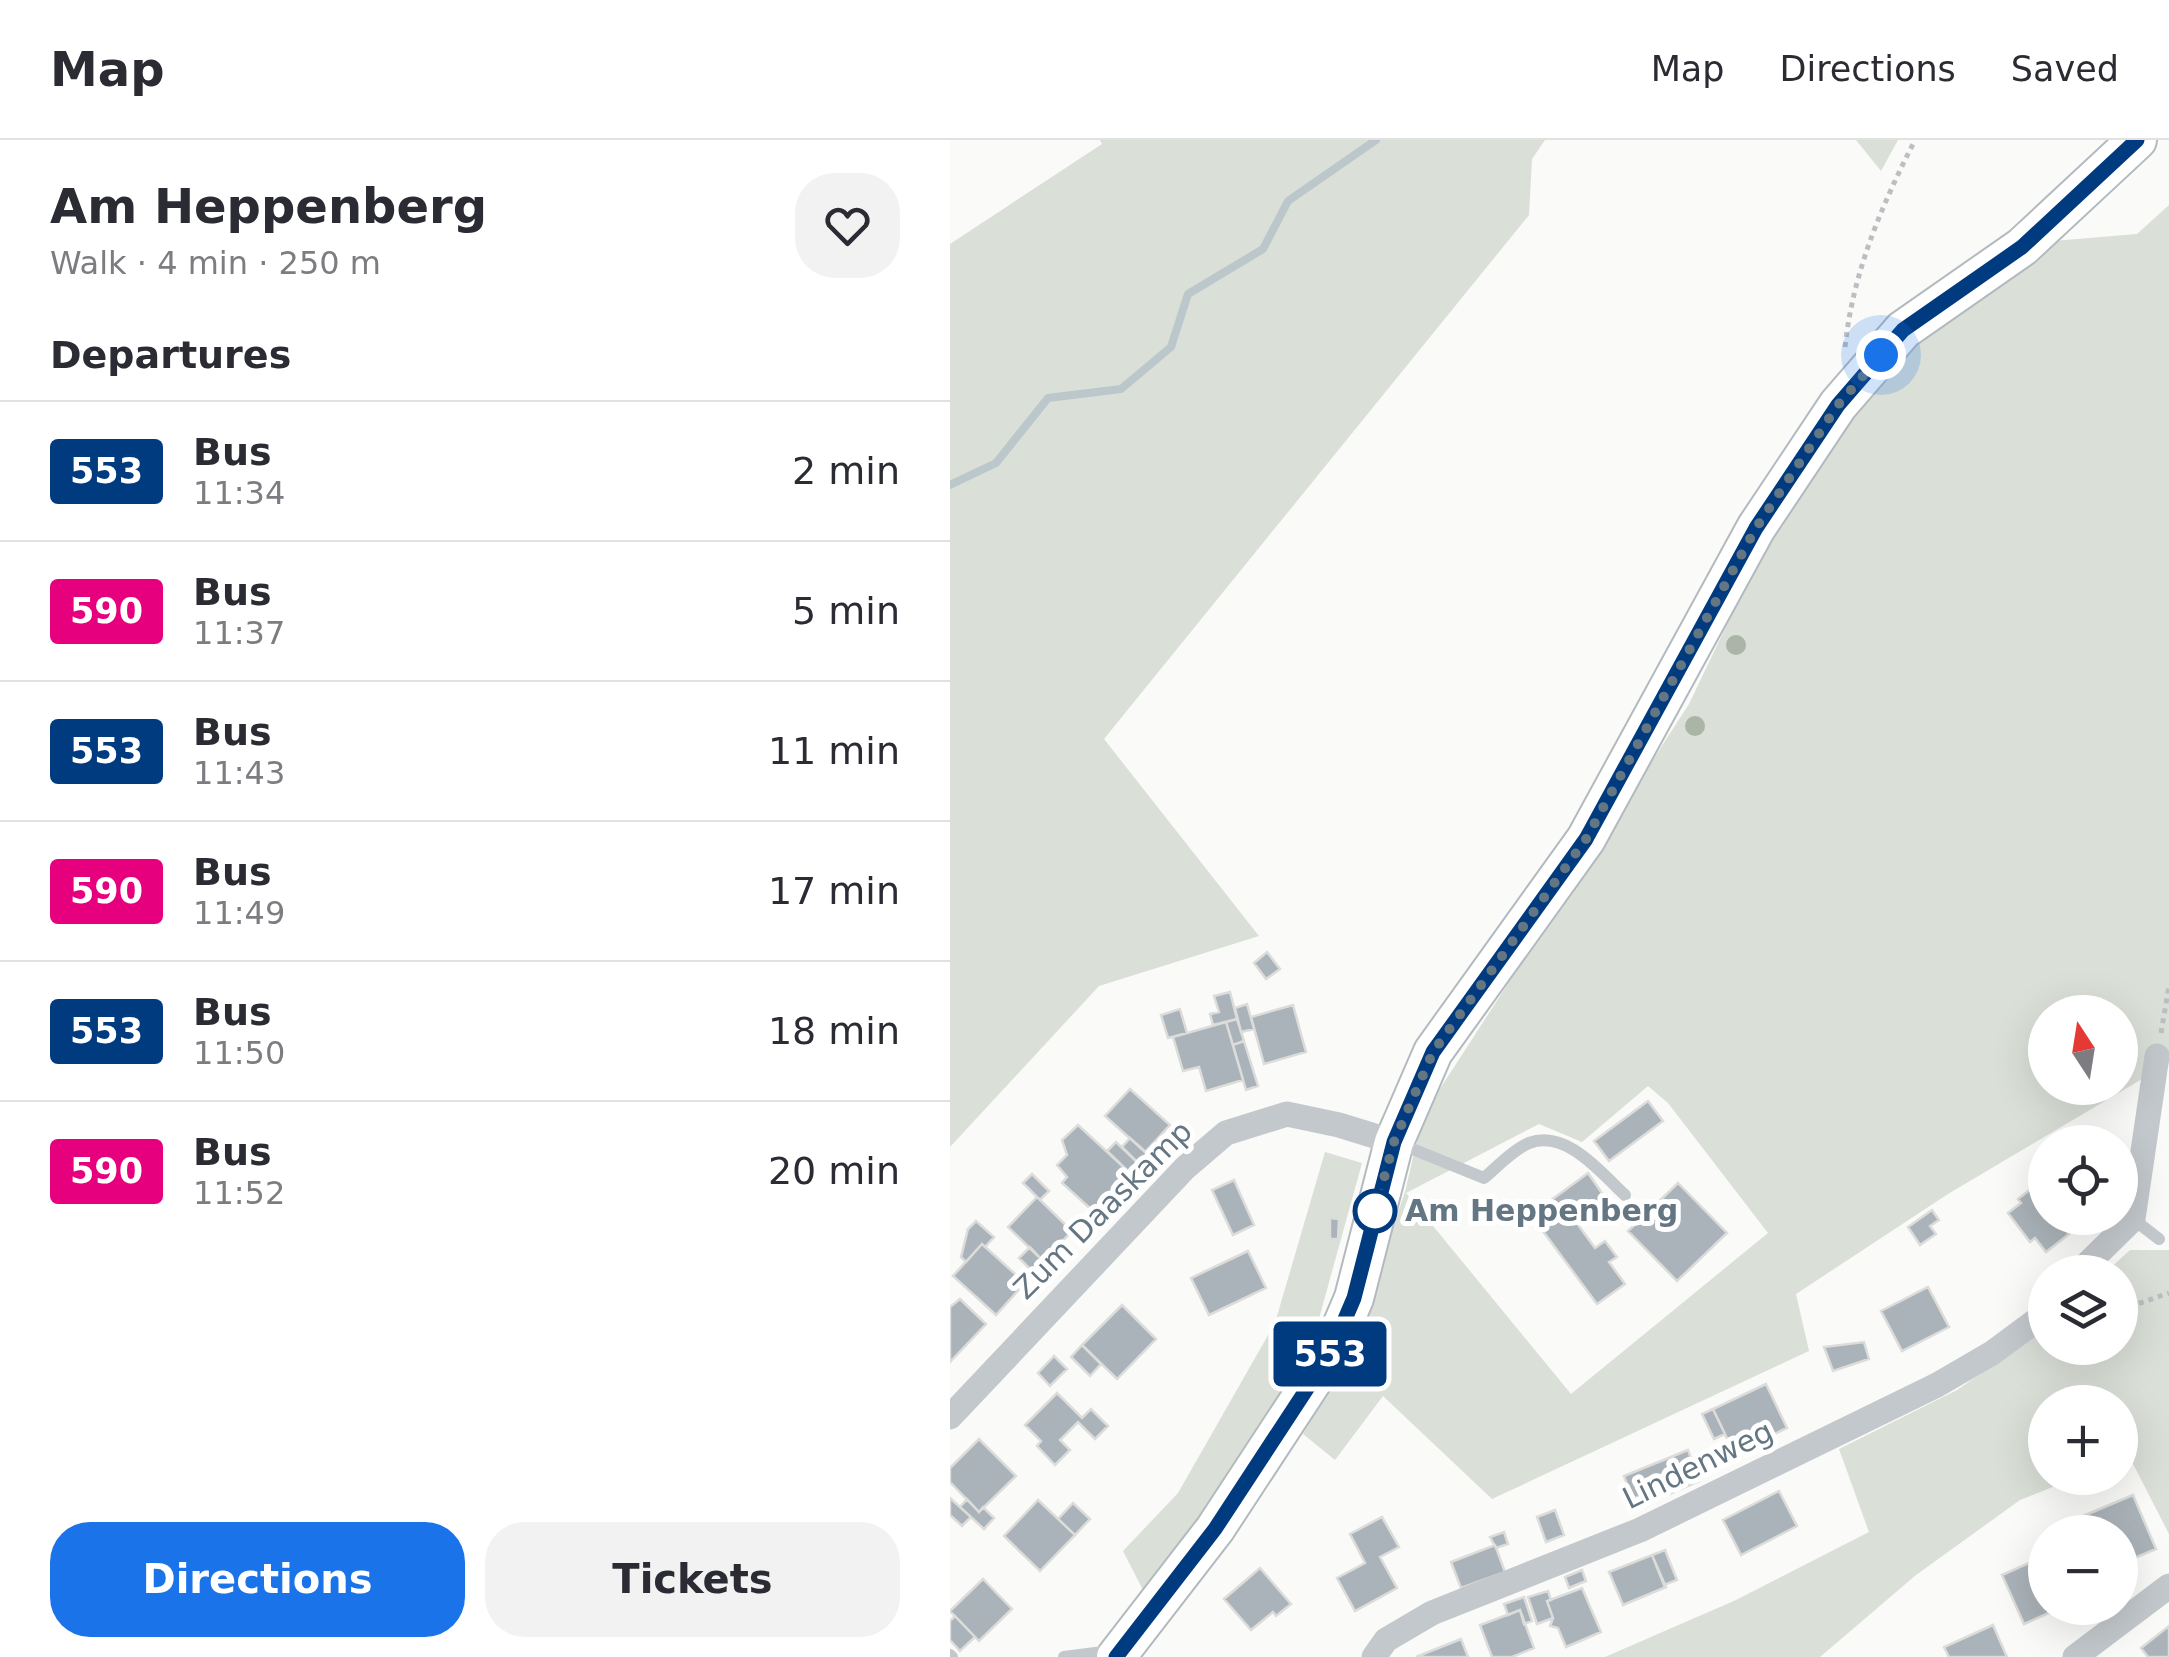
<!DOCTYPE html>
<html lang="en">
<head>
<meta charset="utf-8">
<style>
	:root { --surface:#fff; --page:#f2f2f3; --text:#2b2b33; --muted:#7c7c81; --line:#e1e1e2; --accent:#1a73e8 }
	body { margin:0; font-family:"DejaVu Sans",sans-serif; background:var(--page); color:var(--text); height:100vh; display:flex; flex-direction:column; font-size:38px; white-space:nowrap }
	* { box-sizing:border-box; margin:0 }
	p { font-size:32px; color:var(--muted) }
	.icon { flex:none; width:55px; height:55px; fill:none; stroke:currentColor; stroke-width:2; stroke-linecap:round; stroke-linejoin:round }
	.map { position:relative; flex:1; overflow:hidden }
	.drawer { display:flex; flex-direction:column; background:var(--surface); width:950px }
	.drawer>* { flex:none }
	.badge { padding:0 20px; border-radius:8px; font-size:35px; line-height:65px }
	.needle { width:65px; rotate:348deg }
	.tools { position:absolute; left:1078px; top:855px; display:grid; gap:20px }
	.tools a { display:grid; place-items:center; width:110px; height:110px; border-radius:50%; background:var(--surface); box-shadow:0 10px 40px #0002; font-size:50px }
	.you { position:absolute; width:50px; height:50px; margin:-25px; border:8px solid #fff; border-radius:50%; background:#1a73e8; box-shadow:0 0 0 15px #1a73e833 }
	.map>.badge { position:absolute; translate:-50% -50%; box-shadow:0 0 0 5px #fff }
	h2 { padding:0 50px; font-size:38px; line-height:90px }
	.round { display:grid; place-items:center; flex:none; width:105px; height:105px; border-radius:40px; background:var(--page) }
	.headline { display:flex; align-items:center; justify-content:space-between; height:170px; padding:0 50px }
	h1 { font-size:48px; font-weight:700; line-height:75px }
	.cta { display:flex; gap:20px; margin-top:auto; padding:20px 50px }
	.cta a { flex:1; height:115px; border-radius:40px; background:var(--accent); color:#fff; font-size:40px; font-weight:700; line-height:115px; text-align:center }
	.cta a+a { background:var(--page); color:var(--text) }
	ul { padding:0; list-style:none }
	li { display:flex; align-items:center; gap:30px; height:140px; padding:0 50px; border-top:2px solid var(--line) }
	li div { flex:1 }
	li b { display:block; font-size:38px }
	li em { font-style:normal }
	li .badge { min-width:110px; font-weight:700; text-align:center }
	header { display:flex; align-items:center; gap:60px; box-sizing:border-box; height:140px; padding:0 50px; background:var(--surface); border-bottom:2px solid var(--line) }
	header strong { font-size:48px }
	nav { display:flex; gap:55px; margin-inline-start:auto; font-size:35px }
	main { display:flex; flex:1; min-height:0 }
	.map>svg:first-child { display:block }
	.green { fill:#dadfd7; fill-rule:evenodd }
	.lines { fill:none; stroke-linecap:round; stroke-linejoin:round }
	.stream { stroke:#bbc7cb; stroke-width:8 }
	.building { fill:#aab3b9; stroke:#dcdcda; stroke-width:2.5 }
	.secondary-casing { stroke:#b3babf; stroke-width:42 }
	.path { stroke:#bbbfc2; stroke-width:5; stroke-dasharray:5 5; stroke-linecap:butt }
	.lane { stroke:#c3c8cc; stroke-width:12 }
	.street { stroke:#c3c8cc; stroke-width:25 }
	.secondary { stroke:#fff; stroke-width:38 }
	.tree { fill:#aab4a7 }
	.line-casing { stroke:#fff; stroke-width:22 }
	.line { stroke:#003b80; stroke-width:15 }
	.walk { stroke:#657683; stroke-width:10; stroke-dasharray:0 18 }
	.stop-dot { fill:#fff; stroke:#003b80; stroke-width:5 }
	.labels { text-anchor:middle; stroke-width:10; stroke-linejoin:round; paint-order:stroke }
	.street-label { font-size:30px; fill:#657683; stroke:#fff }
	.stop-label { font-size:30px; font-weight:bold; fill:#657683; stroke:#fff; text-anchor:start }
</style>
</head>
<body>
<header>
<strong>Map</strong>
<nav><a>Map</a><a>Directions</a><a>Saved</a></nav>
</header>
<main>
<section class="drawer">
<div class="headline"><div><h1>Am Heppenberg</h1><p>Walk · 4 min · 250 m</p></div><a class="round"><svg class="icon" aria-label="heart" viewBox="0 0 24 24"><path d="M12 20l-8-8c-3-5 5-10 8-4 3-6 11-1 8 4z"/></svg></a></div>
<h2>Departures</h2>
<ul>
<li><span class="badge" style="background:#003b80;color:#fff">553</span><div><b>Bus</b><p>11:34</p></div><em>2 min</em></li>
<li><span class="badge" style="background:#e6007e;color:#fff">590</span><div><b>Bus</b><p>11:37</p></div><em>5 min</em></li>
<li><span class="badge" style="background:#003b80;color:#fff">553</span><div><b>Bus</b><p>11:43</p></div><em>11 min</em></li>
<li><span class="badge" style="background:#e6007e;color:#fff">590</span><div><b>Bus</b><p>11:49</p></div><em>17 min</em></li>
<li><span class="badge" style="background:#003b80;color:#fff">553</span><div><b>Bus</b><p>11:50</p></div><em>18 min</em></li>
<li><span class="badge" style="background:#e6007e;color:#fff">590</span><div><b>Bus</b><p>11:52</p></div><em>20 min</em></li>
</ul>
<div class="cta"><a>Directions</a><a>Tickets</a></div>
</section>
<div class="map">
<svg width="1219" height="1517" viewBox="0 0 1219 1517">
	<rect width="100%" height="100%" fill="#fafaf8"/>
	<path class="green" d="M150,0H595L582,19L579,75L154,599L309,796L149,846L0,1007V104L152,4Z
		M906,0H948L931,31Z
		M1219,65V923L998,1054L846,1154L859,1211L542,1359L433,1256L385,1320L353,1294L402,1206L455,1052L473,975L739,564L823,388L960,202L1103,101L1187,94ZM1095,872H1170V948H1095ZM698,946L718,963L818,1093L621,1254L456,1053L589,984L632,1002Z
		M375,1012L412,1023L362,1204L255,1376L194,1452L173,1411L228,1353L325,1183Z
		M1180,1110H1219V1394L1179,1316L1170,1319V1262H1095V1338H1125L1070,1360L966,1435L870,1517H655L786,1460L919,1392L889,1309L1007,1250L1095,1189V1208H1170V1132H1156Z"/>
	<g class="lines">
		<path class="stream" d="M0,345L46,323L98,258L171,249L221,207L238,154L313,109L338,61L426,0"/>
	</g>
	<path class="building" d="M317,812L330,829L316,839L304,823Z
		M280,852L287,879L263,885L260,874L269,872L264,856Z
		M297,864L304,889L291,892L285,868Z
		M343,865L356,912L314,924L301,877Z
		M230,869L237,893L218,898L211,875Z
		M287,879L294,901L283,905L276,882Z
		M276,882L293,940L256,951L249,927L233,931L223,897Z
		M294,901L308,946L296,950L283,905Z
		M180,949L220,985L195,1012L155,976Z
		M698,961L713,981L659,1021L644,1001Z
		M128,985L180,1033L143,1071L112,1043L117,1037L107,1025L117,1015L112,1000Z
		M180,998L197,1013L188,1023L172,1007Z
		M166,1002L189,1024L180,1033L157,1011Z
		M638,1033L656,1059L626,1082L645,1108L655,1101L667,1117L659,1122L675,1144L647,1164L581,1075Z
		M82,1034L99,1051L90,1060L73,1043Z
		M284,1040L304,1085L283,1095L262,1050Z
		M1090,1042L1095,1048V1078L1119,1079L1111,1085L1119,1094L1096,1112L1085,1098L1080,1102L1058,1073L1071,1063L1068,1059Z
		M728,1043L777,1093L727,1141L678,1091Z
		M87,1057L122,1091L93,1121L58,1087Z
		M982,1070L989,1080L980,1086L986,1094L970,1105L958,1087Z
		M380,1078L389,1079L388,1099H380Z
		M26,1081L44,1097L35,1107L32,1104L16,1122L11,1117L18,1089Z
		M32,1104L75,1143L46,1175L3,1136Z
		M80,1107L93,1121L82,1131L69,1118Z
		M298,1111L316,1148L259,1175L241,1138Z
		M978,1147L999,1187L952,1211L931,1171Z
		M10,1159L36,1184L0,1222V1167Z
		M172,1165L206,1199L167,1239L132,1205Z
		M914,1202L919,1219L883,1231L874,1207Z
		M132,1205L151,1224L140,1236L121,1217Z
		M104,1216L117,1229L100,1246L88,1233Z
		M816,1244L837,1288L784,1313L763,1269Z
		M107,1253L132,1278L141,1269L158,1286L145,1299L128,1282L110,1300L120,1310L105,1325L87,1306L91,1301L75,1285Z
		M763,1269L775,1294L764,1299L752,1274Z
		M29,1299L66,1336L29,1372L0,1342V1328Z
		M738,1310L749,1341L720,1354L718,1347L682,1359L674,1336Z
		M829,1351L847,1386L791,1415L773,1380Z
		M1183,1355L1206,1409L1170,1424V1392H1124L1119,1382Z
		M0,1358L21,1377L12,1386L0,1375Z
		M17,1359L29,1372L33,1367L44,1378L34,1389L10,1367Z
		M88,1360L125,1395L90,1431L54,1396Z
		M123,1363L140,1379L125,1395L108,1379Z
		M605,1370L614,1395L596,1402L587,1377Z
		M432,1377L449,1407L430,1417L447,1448L405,1471L387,1438L415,1423L400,1394Z
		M554,1392L558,1404L546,1408L540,1397Z
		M545,1405L555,1432L511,1448L501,1422Z
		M715,1410L727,1440L714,1445L702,1415Z
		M702,1415L716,1447L673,1465L659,1432Z
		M1095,1416V1468H1110L1074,1484L1052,1435Z
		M310,1428L341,1464L326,1476L323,1472L301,1490L274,1459Z
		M632,1430L636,1441L619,1448L615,1437Z
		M33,1439L62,1469L29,1501L0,1471Z
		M632,1448L651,1492L616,1507L608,1488L600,1486L603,1478L597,1461Z
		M598,1451L601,1460L597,1461L603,1478L587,1484L578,1457Z
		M574,1457L582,1481L574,1484L570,1470L558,1475L554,1464Z
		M570,1470L584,1508L562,1517H542L530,1485Z
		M5,1476L25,1497L10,1511L0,1500V1481Z
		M1043,1485L1057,1517H999L994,1507Z
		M1219,1486V1517H1198L1191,1508Z
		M511,1499L518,1517H466Z"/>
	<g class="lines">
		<defs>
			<path id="secondary" d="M166,1517L265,1389L381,1212L404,1158L444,1002L483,912L636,699L806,388L888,265L953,190L1072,107L1187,0"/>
		</defs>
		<use href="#secondary" class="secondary-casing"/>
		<path class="path" d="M895,207C903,132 931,67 965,0
			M1211,893L1219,846
			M1170,1170L1219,1153"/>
		<path class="lane" d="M450,1004L534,1038C547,1027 563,1010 579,1003C617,989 651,1033 675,1055
			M1183,1079L1209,1099
			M0,1515L2,1517
			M114,1517L161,1511"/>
		<path class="street" d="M1129,1132L1183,1079L1207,916
			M0,1277L235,1028L276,993L337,974L389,985L444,1002
			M424,1517L436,1500L482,1473L690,1390L987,1245L1042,1213L1095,1174
			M1125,1517L1219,1446"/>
		<use href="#secondary" class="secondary"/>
	</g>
	<g class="tree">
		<circle cx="786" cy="505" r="10"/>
		<circle cx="745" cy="586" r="10"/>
	</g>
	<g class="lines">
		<defs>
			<path id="line" d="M166,1517L265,1389L381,1212L404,1158L444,1002L483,912L636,699L806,388L888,265L953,190L1072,107L1187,0"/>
		</defs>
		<use href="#line" class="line-casing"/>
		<use href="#line" class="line"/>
		<path class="walk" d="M425,1071L444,1002L483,912L636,699L806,388L888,265L931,215"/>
	</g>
	<circle class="stop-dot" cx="425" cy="1071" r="20"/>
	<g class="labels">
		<g class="street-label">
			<text transform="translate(153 1070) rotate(-45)" y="10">Zum Daaskamp</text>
			<text transform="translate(748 1325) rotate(-26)" y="10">Lindenweg</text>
		</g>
		<g class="stop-label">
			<text x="455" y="1081">Am Heppenberg</text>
		</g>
	</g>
</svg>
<div class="tools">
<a><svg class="needle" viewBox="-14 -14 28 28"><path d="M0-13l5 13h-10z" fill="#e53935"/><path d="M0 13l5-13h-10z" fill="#7c7c81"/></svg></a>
<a><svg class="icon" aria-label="locate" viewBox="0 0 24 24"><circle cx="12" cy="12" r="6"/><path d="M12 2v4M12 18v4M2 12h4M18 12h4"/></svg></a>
<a><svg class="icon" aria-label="layers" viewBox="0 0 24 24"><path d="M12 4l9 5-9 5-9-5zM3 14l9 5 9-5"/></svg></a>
<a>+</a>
<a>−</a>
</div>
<div class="you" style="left:931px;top:215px"></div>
<b class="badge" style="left:380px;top:1214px;background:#003b80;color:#fff">553</b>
</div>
</main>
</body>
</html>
